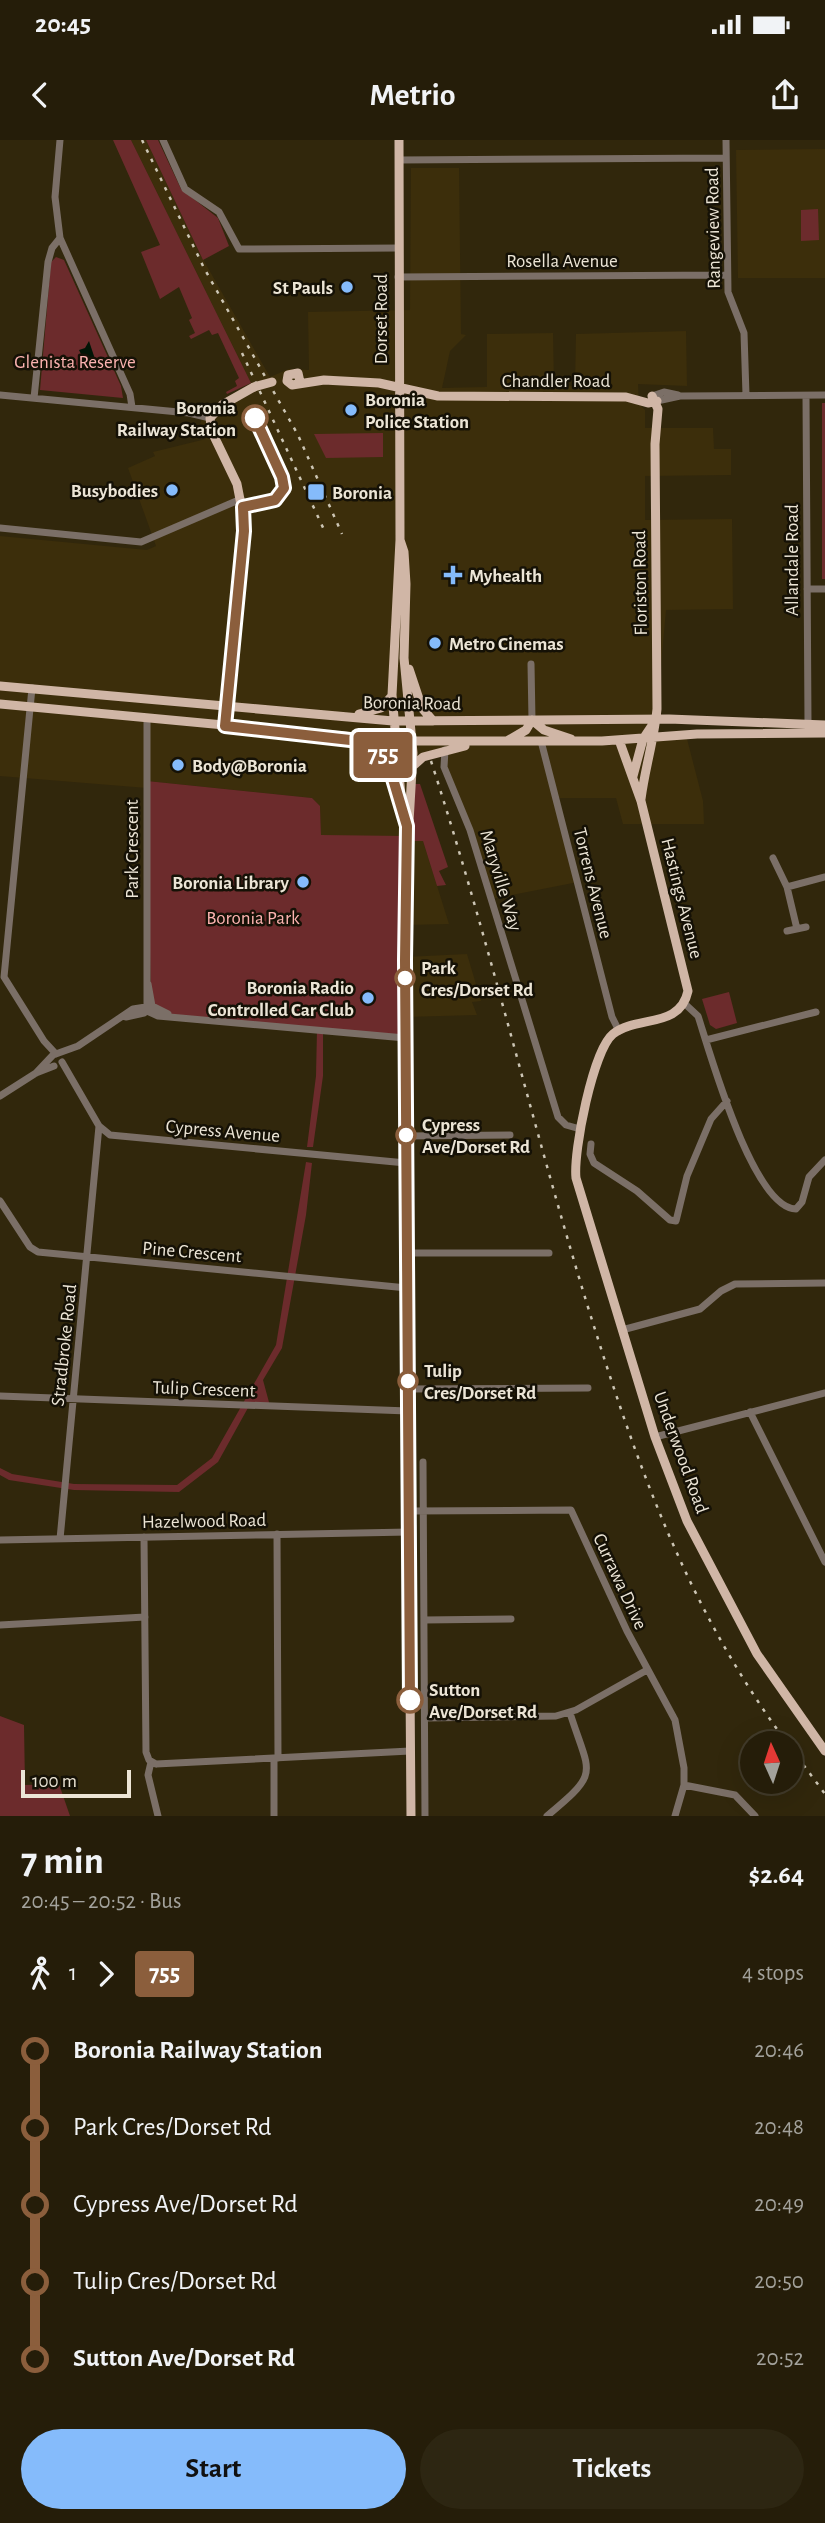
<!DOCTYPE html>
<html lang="en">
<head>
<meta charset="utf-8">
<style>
	:root { --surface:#251d09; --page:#2d2612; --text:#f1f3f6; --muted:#a3a29c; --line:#423b2a; --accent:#85bbfb }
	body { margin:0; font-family:"Alegreya Sans",sans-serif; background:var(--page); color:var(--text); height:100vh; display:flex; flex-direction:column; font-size:26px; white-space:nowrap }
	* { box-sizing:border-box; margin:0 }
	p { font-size:23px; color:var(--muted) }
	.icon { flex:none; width:38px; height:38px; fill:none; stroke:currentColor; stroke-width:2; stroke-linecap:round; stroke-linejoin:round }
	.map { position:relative; height:1676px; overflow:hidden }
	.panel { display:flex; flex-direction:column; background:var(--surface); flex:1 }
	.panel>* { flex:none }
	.badge { padding:0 14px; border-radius:5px; font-size:24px; line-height:46px }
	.needle { width:46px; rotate:357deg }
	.controls { position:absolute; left:740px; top:1591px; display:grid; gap:14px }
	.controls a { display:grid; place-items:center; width:63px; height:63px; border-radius:50%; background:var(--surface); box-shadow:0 7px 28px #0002,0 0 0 2px var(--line); font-size:35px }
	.scale { position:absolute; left:21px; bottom:18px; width:110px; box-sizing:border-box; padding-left:7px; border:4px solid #ece5d6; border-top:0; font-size:19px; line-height:24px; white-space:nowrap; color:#ece5d6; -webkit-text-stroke:5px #151106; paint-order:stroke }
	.map>.badge { position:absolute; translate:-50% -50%; box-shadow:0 0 0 4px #fff }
	.legs { display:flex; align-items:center; gap:10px; height:77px; padding:0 21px; font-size:23px }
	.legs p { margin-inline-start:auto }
	.headline { display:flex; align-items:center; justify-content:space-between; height:119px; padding:0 21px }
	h1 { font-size:38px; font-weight:700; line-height:52px }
	.action { display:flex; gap:14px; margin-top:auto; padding:14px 21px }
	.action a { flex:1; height:80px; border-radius:42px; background:var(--accent); color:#111; font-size:28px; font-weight:700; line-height:80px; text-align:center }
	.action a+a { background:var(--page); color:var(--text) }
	ul { padding:0 21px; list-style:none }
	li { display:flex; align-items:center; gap:24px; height:77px; font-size:26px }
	li i { display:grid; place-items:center; width:10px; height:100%; margin:0 9px; background:currentColor }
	li i::after { content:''; width:18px; height:18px; margin:-9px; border:5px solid; border-radius:50%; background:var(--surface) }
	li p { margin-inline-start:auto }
	li:first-child i { background:linear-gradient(#0000 50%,currentColor 0) }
	li:last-child i { background:linear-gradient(currentColor 50%,#0000 0) }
	.status { display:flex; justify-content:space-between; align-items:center; height:49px; padding:0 35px; background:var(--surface); direction:ltr }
	.status svg { height:19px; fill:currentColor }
	header { display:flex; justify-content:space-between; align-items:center; height:91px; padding:0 21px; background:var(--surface); font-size:32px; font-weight:700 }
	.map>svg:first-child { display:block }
	.built { fill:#3c2e0b }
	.green { fill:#6c2b2c }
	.water { fill:#001506 }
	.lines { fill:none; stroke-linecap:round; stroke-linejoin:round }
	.minor { stroke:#7b6f67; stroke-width:7 }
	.major { stroke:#d0b6a6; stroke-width:9 }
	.rail { stroke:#cdc6b5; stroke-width:2.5; stroke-dasharray:3.5 7; stroke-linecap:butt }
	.major-bridge { stroke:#d0b6a6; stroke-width:9 }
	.line-1-casing { stroke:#fff; stroke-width:16 }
	.line-1 { stroke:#8b5e3c; stroke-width:10 }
	.poi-dot { fill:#85bbfb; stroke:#151106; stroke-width:2.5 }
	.stop-1-dot { fill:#fff; stroke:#8b5e3c; stroke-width:3.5 }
	.labels { text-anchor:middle; stroke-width:5; stroke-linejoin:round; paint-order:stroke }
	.street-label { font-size:19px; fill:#ece5d6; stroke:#151106 }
	.poi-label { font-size:19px; font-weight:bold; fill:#ece5d6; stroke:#151106; text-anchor:start }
	.park-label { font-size:19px; fill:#fcb3b0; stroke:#151106 }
	.stop-label { font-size:19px; font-weight:bold; fill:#ece5d6; stroke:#151106; text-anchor:start }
</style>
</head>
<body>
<div class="status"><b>20:45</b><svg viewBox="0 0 49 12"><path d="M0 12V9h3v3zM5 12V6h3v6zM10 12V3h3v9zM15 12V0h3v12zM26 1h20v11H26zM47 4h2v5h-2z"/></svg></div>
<header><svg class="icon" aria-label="back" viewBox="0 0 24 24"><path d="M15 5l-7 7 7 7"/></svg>Metrio<svg class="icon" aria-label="share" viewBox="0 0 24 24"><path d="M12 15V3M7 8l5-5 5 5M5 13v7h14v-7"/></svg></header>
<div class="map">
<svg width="825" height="1676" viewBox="0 0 825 1676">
	<rect width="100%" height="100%" fill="#31270c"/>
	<path class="built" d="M131,0H146L200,114L270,237L289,229L309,230L308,172L410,170L411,28H459L461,194L466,195L450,211L442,248L487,247V194L553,193L554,245L575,246L576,194L686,191L687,246L638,244L639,264L645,270V288H713L714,309H731V335L645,336V380L732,379L733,469L666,470L656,580L655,598L686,595L703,661L704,684H623L616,658H557L578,742L491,759L443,615L416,621L406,696H321L320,666L312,658L147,641V648L0,636V396L147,410L156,406L128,328L155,316L153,312L206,299L200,284L205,270L251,243Z
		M825,9V138H738L736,10Z
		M406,701H423L449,784L405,785Z
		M467,814L481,861L472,862L477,875L405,877V817Z"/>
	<path class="green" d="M113,0H131L251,243L227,254L226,252L237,246L235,241L239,238L218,193L212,195L209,190L191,199L189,196L195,193L189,180L192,178L179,147L160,159L141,112L160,105Z
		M146,0H158L181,49L218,78L229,106L203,120Z
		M818,69L819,100L801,101V70Z
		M56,117L64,120L121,246L123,258L40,250L51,122Z
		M822,263H825V439H822Z
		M383,293V317L326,318L314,294Z
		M147,641L312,658L320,666L321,695L406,696L412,644H420L448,727L439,731L446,745L437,746L423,701H406L405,898L323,890V936L313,1007H307L316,936L317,890L158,874L151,870Z
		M729,852L737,883L716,889L710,885L702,859Z
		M306,1022L312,1023L306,1075L282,1208L263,1240L270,1266H249L218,1322L179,1352L74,1350L9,1340L0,1335V1328L12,1334L74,1344L177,1345L212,1318L276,1205Z
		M0,1576L24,1585L25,1645L59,1644L70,1676H0Z"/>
	<path class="water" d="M89,201L96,222L86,224L79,210L85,208Z"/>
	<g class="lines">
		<path class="minor" d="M163,0L185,49L219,72L239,109L399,108
			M726,0L728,152L744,193L746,255
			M399,20L726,18
			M60,98L130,254L132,267
			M398,137L727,135
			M0,255L189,273L210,278
			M652,256L664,252L678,255
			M806,256L808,583
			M34,258L48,122L52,108L60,98L55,57L60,0
			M657,261L680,256L825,255
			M0,388L141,402L241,359
			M807,449H825
			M531,524L532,580
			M32,548L4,837L44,901L56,914
			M147,578V871L158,876L405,898
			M541,601L612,877L619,891
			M445,610L444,627L470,690L558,977L566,985L580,989
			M773,718L787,747
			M797,789L787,747L825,737
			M787,791L806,787
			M148,844L152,866L168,874
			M684,863L698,876C710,913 753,1068 796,1069L802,1062L809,1037L825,1020
			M126,877L144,873L150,868
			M706,900L816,872
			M62,922L99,986L110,995L406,1023
			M36,933L53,915L78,906L133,869L152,866
			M0,956L36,933L54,926
			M406,996L510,995
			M591,1004L590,1014L594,1023L637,1051L670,1080L676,1081L687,1036L711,979L727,961
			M0,1061L30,1107L38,1112L407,1148
			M407,1113H549
			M622,1190L700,1169L721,1151L735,1144L825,1143
			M408,1249L588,1248
			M0,1256L408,1271
			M750,1272L825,1422
			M655,1297L825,1253
			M423,1322L425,1676
			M409,1371L571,1370L627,1491L675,1580L684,1628V1645L675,1676
			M277,1394L278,1618
			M144,1397L146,1612L149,1620L156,1624
			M60,1399L99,986
			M0,1400L409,1392
			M424,1480L511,1479
			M0,1485L145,1477
			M425,1578L556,1576L576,1570L647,1530
			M274,1618V1676
			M151,1622L148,1635L158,1676
			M156,1624L410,1611
			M684,1645L735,1655L755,1676
			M547,1676C601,1631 590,1636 570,1573"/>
		<path class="major" d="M399,0L400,400L392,555L402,667
			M300,242L298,233L288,235L287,241L292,245L324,240L379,243L438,256L626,257L648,263L657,261
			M400,400L404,412L406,444L404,518L413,613L404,769L411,1676
			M409,529L422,568L433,581
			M0,546L393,581L669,579L825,585
			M0,564L396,601H602L697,594L825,593
			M359,574L381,568L391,557
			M532,580L544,590L571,599
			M225,586L244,380L237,344L212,292L210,278L222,265L254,247
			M619,600L641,661L688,851C680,889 637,875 613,894C593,910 573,1012 576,1038L655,1297L687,1381L757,1514L825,1611
			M373,601L379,606L397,650
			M507,601L526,590L532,580
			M413,626L423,617L465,606
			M633,636L643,599L655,581
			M641,659C645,628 654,600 657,569L655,304L658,269L652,256"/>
		<path class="rail" d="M142,0L204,128L298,295L342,394
			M242,213L326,394
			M431,621C489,800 532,984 587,1164C637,1325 686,1466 787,1603
			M791,1608L825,1654"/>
		<path class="major-bridge" d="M254,247L272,242"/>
	</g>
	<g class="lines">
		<defs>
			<path id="line-1" d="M255,278L282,337L284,348L275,360L243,367L244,391L225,586L377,603L393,639L407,686L405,820L410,1560"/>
		</defs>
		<use href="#line-1" class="line-1-casing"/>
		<use href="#line-1" class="line-1"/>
	</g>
	<g class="poi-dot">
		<circle cx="347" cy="147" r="7"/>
		<circle cx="351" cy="270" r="7"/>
		<circle cx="172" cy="350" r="7"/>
		<rect x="307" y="343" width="18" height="18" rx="3.5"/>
		<path d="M449.5 424.5h7v7h7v7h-7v7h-7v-7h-7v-7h7z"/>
		<circle cx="435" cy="503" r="7"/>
		<circle cx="178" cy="625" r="7"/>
		<circle cx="303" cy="742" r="7"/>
		<circle cx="368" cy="858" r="7"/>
	</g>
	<g class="stop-1-dot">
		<circle cx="255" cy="278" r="12"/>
		<circle cx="405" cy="838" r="9"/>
		<circle cx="406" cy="995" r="9"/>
		<circle cx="408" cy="1241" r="9"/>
		<circle cx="410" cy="1560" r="12"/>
	</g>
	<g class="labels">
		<g class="street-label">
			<text transform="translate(712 88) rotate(-91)" y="7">Rangeview Road</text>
			<text x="562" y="127">Rosella Avenue</text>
			<text transform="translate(380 179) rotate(-90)" y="7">Dorset Road</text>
			<text x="556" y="247">Chandler Road</text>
			<text transform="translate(791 420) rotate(-90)" y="7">Allandale Road</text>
			<text transform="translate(639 443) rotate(-91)" y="7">Floriston Road</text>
			<text transform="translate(412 562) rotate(1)" y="7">Boronia Road</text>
			<text transform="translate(131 709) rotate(-90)" y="7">Park Crescent</text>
			<text transform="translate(502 740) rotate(73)" y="7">Maryville Way</text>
			<text transform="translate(594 743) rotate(76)" y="7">Torrens Avenue</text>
			<text transform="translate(683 758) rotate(76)" y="7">Hastings Avenue</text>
			<text transform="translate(223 990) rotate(5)" y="7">Cypress Avenue</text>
			<text transform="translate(192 1111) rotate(5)" y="7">Pine Crescent</text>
			<text transform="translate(63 1205) rotate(-84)" y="7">Stradbroke Road</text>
			<text transform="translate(204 1248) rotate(2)" y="7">Tulip Crescent</text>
			<text transform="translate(682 1312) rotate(70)" y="7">Underwood Road</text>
			<text transform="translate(204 1380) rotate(-1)" y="7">Hazelwood Road</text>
			<text transform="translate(621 1441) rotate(65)" y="7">Currawa Drive</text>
		</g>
		<g class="poi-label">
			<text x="333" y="154" text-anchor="end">St Pauls</text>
			<text x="365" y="266">Boronia<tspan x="365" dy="22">Police Station</tspan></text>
			<text x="158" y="357" text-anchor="end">Busybodies</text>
			<text x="332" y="359">Boronia</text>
			<text x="469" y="442">Myhealth</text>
			<text x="449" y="510">Metro Cinemas</text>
			<text x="192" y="632">Body@Boronia</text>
			<text x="289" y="749" text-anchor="end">Boronia Library</text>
			<text x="354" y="854" text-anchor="end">Boronia Radio<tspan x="354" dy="22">Controlled Car Club</tspan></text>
		</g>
		<g class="park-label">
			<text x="75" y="228">Glenista Reserve</text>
			<text x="253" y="784">Boronia Park</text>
		</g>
		<g class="stop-label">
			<text x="236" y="274" text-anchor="end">Boronia<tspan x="236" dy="22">Railway Station</tspan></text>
			<text x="421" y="834">Park<tspan x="421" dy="22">Cres/Dorset Rd</tspan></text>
			<text x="422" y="991">Cypress<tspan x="422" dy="22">Ave/Dorset Rd</tspan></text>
			<text x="424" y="1237">Tulip<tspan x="424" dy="22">Cres/Dorset Rd</tspan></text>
			<text x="429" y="1556">Sutton<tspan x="429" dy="22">Ave/Dorset Rd</tspan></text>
		</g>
	</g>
</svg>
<div class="controls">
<a><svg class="needle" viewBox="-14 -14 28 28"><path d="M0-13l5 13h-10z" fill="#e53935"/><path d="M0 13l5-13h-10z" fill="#a3a29c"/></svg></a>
</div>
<div class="scale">100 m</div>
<b class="badge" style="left:383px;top:615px;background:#8b5e3c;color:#fff">755</b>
</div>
<section class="panel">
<div class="headline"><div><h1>7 min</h1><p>20:45 – 20:52 · Bus</p></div><b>$2.64</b></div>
<div class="legs"><svg class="icon" aria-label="walk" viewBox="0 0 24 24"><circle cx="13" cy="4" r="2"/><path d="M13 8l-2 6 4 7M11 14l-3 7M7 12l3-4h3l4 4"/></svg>1<svg class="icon" aria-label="forward" viewBox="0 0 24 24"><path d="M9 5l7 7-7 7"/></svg><b class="badge" style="background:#8b5e3c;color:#fff">755</b><p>4 stops</p></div>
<ul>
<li><i style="color:#8b5e3c"></i><b>Boronia Railway Station</b><p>20:46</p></li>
<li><i style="color:#8b5e3c"></i><span>Park Cres/Dorset Rd</span><p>20:48</p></li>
<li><i style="color:#8b5e3c"></i><span>Cypress Ave/Dorset Rd</span><p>20:49</p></li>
<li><i style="color:#8b5e3c"></i><span>Tulip Cres/Dorset Rd</span><p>20:50</p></li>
<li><i style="color:#8b5e3c"></i><b>Sutton Ave/Dorset Rd</b><p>20:52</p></li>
</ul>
<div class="action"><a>Start</a><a>Tickets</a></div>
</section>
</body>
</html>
